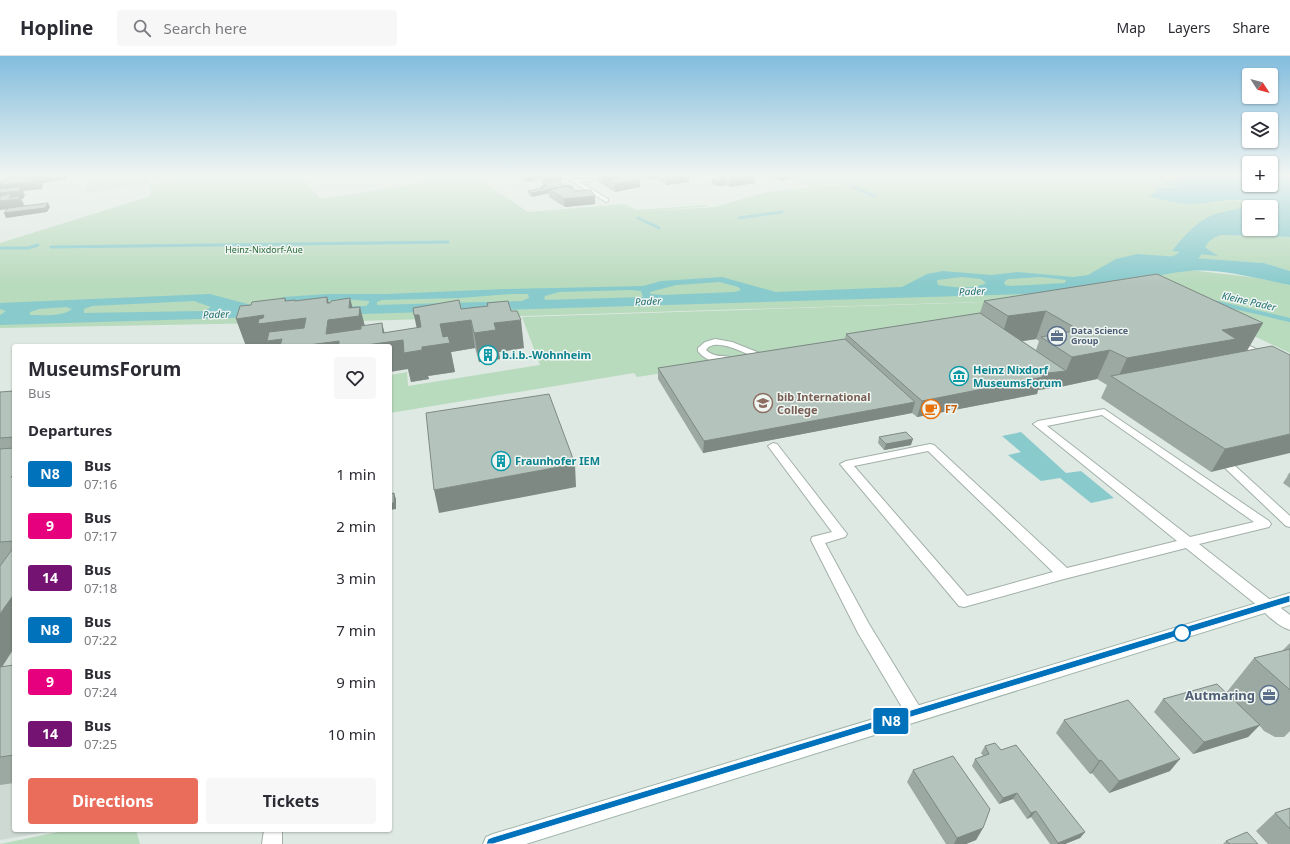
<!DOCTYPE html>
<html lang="en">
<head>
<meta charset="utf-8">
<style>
	:root { --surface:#fff; --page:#f7f7f7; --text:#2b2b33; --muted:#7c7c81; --line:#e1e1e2; --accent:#ea6d5c }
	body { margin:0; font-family:"Noto Sans",sans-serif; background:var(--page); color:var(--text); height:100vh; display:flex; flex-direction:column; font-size:15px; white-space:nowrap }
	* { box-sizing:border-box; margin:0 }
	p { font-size:13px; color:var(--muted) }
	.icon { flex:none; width:22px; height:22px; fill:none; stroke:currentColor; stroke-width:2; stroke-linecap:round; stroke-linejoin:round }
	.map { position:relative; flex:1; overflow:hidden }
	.panel { position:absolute; left:12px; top:288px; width:380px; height:488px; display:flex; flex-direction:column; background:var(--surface); border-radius:4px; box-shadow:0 1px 3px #0004 }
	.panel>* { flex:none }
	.badge { padding:0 8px; border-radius:3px; font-size:14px; line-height:26px }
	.needle { width:26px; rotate:126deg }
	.tools { position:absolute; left:1242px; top:12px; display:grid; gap:8px }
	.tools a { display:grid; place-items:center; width:36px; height:36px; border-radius:4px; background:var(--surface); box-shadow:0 1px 3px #0004; font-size:20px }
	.map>.badge { position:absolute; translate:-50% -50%; box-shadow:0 0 0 2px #fff }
	h2 { padding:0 16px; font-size:15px; line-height:36px }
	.round { display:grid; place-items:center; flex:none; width:42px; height:42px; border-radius:4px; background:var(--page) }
	.overview { display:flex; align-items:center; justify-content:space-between; height:68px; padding:0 16px }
	h1 { font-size:19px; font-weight:700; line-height:30px }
	.action { display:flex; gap:8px; margin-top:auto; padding:8px 16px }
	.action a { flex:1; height:46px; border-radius:4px; background:var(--accent); color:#fff; font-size:16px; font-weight:700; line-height:46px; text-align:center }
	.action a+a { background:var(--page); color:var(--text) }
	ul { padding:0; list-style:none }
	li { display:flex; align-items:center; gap:12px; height:52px; padding:0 16px }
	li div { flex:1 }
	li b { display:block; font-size:15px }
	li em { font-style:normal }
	li .badge { min-width:44px; font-weight:700; text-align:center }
	header { display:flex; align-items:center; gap:24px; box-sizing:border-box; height:56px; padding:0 20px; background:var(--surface); border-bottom:1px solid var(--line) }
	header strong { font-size:19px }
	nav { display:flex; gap:22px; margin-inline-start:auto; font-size:14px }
	.search { width:280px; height:36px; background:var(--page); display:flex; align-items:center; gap:10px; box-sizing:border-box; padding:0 14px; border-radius:4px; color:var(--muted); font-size:15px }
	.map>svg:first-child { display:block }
	.built { fill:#cdd9d2 }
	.green { fill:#b8dabd }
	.water { fill:#89cacc; fill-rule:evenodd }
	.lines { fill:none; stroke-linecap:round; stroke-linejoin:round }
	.stream-far1 { stroke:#89cacc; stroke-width:3 }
	.stream { stroke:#89cacc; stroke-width:4 }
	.river { fill:#89cacc; fill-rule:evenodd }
	.lane-casing { stroke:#a2b0a9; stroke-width:2 }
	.street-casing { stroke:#a2b0a9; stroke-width:2 }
	.secondary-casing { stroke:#9fb4aa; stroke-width:2 }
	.lane { fill:#fff; fill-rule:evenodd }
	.street { fill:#fff; fill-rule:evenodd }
	.secondary { fill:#fff; fill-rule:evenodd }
	.wall { fill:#9ba9a2; fill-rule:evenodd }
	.shaded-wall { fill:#7e8984; fill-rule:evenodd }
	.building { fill:#b4c4bc; stroke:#7e8984 }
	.line { fill:#0072bc; stroke:#fff }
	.stop-dot { fill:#fff; stroke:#0072bc; stroke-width:2 }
	.labels { text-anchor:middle; stroke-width:3; stroke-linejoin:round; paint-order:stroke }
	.far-park-label { font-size:9px; fill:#2d6c3e; stroke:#eff6f2 }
	.far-service-label { font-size:9px; font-weight:bold; fill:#4e5e75; stroke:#eff6f2; text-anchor:start }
	.far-water-label { font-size:10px; font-style:italic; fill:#1f6d70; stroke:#eff6f2 }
	.culture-label { font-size:11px; font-weight:bold; fill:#0d838f; stroke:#eff6f2; text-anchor:start }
	.education-label { font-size:11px; font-weight:bold; fill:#785e54; stroke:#eff6f2; text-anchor:start }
	.food-label { font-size:11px; font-weight:bold; fill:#c56008; stroke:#eff6f2; text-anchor:start }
	.near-service-label { font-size:13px; font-weight:bold; fill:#4e5e75; stroke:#eff6f2; text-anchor:end }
</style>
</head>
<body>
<header>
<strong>Hopline</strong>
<div class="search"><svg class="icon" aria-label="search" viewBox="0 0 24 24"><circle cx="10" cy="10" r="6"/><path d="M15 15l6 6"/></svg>Search here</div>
<nav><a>Map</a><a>Layers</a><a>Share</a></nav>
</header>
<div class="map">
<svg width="1290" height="788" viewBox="0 0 1290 788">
	<rect width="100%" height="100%" fill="#dfe9e3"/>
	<path class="built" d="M89,119H148L149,128L85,137Z
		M14,350V774H59L0,784V351Z"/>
	<path class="green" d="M268,119H299L321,143L473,119L528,156L624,148L637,154L706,149L710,150L651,155L715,151L767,136L845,128L842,127L811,131L785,119H1196L1165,125L1166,129L1178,132H1159L1150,141C1164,144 1181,149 1196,148C1215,147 1235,139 1253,150L1235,154L1221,179L1290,181V215L1264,207L1191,202L1190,214L1259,222L1290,229V297L1241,274L1143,244L637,321L634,317L390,357V319L407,316L408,330L540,309L522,261L1079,243L326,266L0,272V187L151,140L150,128Z
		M68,774H136L140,788H0Z"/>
	<path class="water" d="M1196,119H1249V129H1271V119H1290V181L1221,179L1215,181L1203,190L1218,200L1172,195C1185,179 1199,162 1219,157C1230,154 1242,152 1253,149C1236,138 1214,148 1195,148C1180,149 1164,144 1149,141L1159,132H1178L1166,129L1165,125ZM1249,151H1271V173H1249Z
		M1137,198L1264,207L1290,215V229C1259,223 1221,212 1189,215C1159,217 1124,229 1093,236L0,269V259L6,255L0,253V247L210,238L255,250L284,241L327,238H386L506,233L643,230L661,225L722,221L776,236L902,231L927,218L943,215L991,219L1018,216L1073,221L1088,219L1116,203ZM962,221L981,223L986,227C974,234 951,231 938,229L937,224ZM1041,221L1066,224L1065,227L1011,230L1005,229L1004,226L1008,223ZM720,226L738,231L741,234L735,236L664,239L650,238V236L676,229ZM631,234L641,235L643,241L546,244L544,242L545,240L559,236ZM511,238H528L529,242L522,245L377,249V246L382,244L460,242ZM342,243L369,245V247L366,250L313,251L295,245L317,246ZM194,245L211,251L204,255L84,257V253L92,250ZM66,251L72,253C63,261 42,259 30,259V256L39,253Z
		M1021,376L1066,417L1081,415L1114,442L1091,447L1060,422L1041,425L1008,399L1021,396L1002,380Z"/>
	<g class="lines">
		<path class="stream-far1" d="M852,130L874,140
			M638,162L659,172
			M739,162L782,156
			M51,191L448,186
			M0,192H28L38,189"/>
		<path class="stream" d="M1213,246L1290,264"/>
		<path class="river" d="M1225,163L1232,165L1235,169C1229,178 1216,178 1209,185C1206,189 1204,195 1201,199C1194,210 1181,216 1169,213L1166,208L1169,203L1183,194L1194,177Z"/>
		<defs>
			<path id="lane" d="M715,283L732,286L762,298L757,301C744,298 715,280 706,294C717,304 726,297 733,303C723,312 704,304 698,295V292L705,286Z
				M1235,283L1290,309V316L1232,288L1231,286Z
				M1104,353L1269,465L1271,468L1269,471L1199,488L1273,546L1275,550L1273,554L1268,555L1263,554L1186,492L1064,523L964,551L959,550L840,408L846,405L930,388L934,389L1067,512L1177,485L1033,368L1038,365ZM1102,359L1254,466L1190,481L1047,370ZM928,395L1053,516L967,540L854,410Z
				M773,387L777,388L847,478L845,481L825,487L869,568L921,653L923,658L921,663L915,665L909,663L858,577L811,484L812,481L832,476L768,390Z
				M1230,407L1234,409L1290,460V471L1286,470L1226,413L1224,411Z
				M264,774H282V788H262Z"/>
			<path id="street" d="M561,119C567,119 571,123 576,123C588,124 608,119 622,119L580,126L608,143V145L606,146Z
				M627,119H635L639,122L634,123Z
				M1268,544L1273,546L1290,559V574C1280,571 1265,559 1260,550L1263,546Z"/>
			<path id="secondary" d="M1290,537V549L526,788H483L486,781L493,778Z"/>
		</defs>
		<use href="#lane" class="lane-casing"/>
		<use href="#street" class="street-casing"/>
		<use href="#secondary" class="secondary-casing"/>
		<use href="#lane" class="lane"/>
		<use href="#street" class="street"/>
		<use href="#secondary" class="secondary"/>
	</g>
	<path class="wall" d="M520,119H562V125L559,126L576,135L595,140V148L565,151L549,141V137L532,141L529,139L528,135L541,133V131L543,130V127L541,125V122L536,123V124L527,126L521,122Z
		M596,119H623V122L640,131L615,136L608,132V131H607L597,125Z
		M641,119H689V126L667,129L659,125V122L649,124Z
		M715,119H756L755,127L730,131L725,129L717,130L711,128L712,124L719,123V121Z
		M772,119H789L790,123L781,125L772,122Z
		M327,241L329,247L352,252L365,270L385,277L416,272L461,253L487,250V247L524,292L499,296L500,303L479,306L475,292L451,296L455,316L428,320L429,323L411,326L408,313L265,289L254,290H246L236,263L251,249L285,242L286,245H295Z
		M984,245L1263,267L1247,295L1290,299L1211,416L1101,342L1107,329L1097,323L1060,331L1038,334L1037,338L917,361L912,357L703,397L658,323V312L845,283L846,278L980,257ZM1036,283L1039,285L1036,294L1022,285Z
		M14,335V592L2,611L14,609V727L0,729V336Z
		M879,381L911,389L884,394L878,387Z
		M1290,416V432L1283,427L1287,421H1288L1287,420Z
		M1290,587V675L1284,681H1275L1264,675L1259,669L1248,681L1193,698L1154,656L1163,643L1226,637L1254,602L1282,595Z
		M1064,664L1170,715L1109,737L1092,717L1090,718L1056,677Z
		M985,690L1001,694L1085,776L1080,782L1065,788H1050L1031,761L1027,763L1013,743L999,748L972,710L975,703L983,700L981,697Z
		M913,714L983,772L976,784L966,788H946L907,726Z
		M1290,752V788H1268L1256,775L1275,757Z
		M1226,785L1258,788H1223Z"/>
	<path class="shaded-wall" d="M4,119H67V120L65,124L42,127L43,130L42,133L23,135L25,139L23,143H21L24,148L23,151L0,154V137L5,136L3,132L0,133V129L6,124ZM28,121L30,126H28L26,122L24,124L20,127L18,122Z
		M111,119H126V120L112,121Z
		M153,119H167L168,120L154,122Z
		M534,119H541V122L536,123V124L527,126V122Z
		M555,119H562V125L545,128L544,121Z
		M619,119H623V126L640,124V131L615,136V128L608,124V131H607V127L602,125V121Z
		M649,119H659V122L649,124Z
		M684,119H689V126L667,129V121Z
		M738,119H756L755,127L730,131L731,120Z
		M790,120V123L781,125V121Z
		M725,125V129L717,130V127Z
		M549,133V137L532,141V137Z
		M595,140V148L565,151L564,143Z
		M48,147L50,151L47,156L6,162L4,157Z
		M327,241L334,264L349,252L350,242L355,261L360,251L367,278L356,290H265V289L254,290H246L236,263L285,245V242L293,264L295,244L301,263L306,262L326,278Z
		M1046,255L1036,283L999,289L1008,260Z
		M414,259H419L425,287L420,288Z
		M471,264L475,292L451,296L455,316L428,320L429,323L411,326L408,313L390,316V290H359L383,277L382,267L387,286L403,284L422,291L440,268Z
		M521,264L524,292L499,296L500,303L479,306L474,277L494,267Z
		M1263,267L1246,296L1117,324L1127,302L1222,274Z
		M1110,294L1097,323L1060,331L1038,334L1037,338L917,361L922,345L1039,318L1066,315L1072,301Z
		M915,346L912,357L703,397L704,385Z
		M1290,378V397L1211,416L1225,393Z
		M913,383L911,389L884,394L886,388Z
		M575,408L576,431L439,457L434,434Z
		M394,437L396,443V453L390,454V447Z
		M14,538V592L0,614V558Z
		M1260,669L1248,681L1193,698L1204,686Z
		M1180,703L1170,715L1109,737L1119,725Z
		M1101,704L1092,717L1090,718L1099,705Z
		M1017,737L1013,743L999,748L1003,742Z
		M1036,755L1031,761L1027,763L1031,757Z
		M983,772L976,784L966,788H954L957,782Z
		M1085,776L1080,782L1065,788H1057L1058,787Z"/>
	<path class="building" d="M28,119H41L27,120Z
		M522,119H534L536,120L527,122Z
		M541,119H555L544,121Z
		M598,119H619L602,121Z
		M662,119H684L667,121Z
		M728,119H738L731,120Z
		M775,119H789L790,120L781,121Z
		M631,120L640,124L615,128L608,124Z
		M17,121L16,123L26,122L24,124L40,123L38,125L2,129L5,124Z
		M612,123H613L608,124V127H607L602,125Z
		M719,123L725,125L717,127L712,124Z
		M556,124L565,130L569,129L573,131L570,132L567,130L561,131L532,137L528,135L543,132L541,131L547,130L543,127Z
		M1,125H4L2,128L0,129Z
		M567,130L576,135L591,134L595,140L564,143L549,133Z
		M21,131L19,135L0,137V133Z
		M11,138L9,142L20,140L19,143L0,145V140Z
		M48,147L45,152L4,157L8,152Z
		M1157,218L1263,267L1222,274L1236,283L1183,292L1127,302L1110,294L1072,301L1041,281L1079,274L1046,255L1008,260L984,245Z
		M327,241V247H330L331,245L350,242L349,252L360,251L359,260L328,264L326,278L361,273V270L382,267L383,277L421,271L419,259H414L413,252L459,244L461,253L488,250L487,247L508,245L511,255H517L521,264L494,267L496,274L474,277L471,264L440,268L443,281L448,280L450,287L422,291V294L404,297L403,284L359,290H339V285L301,290H280L282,283L267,285L269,276L304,272L306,262L258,268L259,263L263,262L264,259L236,263L240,250L251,249L252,246L285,242V245L295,244V245Z
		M980,257L1066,315L1039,318L1043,321L922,345L846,278Z
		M845,283L915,346L704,385L658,312Z
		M1272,290L1290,299V378L1225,393L1111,320Z
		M14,335V381L0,382V336Z
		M549,338L575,408L434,434L426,357Z
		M906,376L913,383L886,388L879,381Z
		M14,392V418L11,421H14V485L0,486V393Z
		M394,437V447H390V438Z
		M14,491V508L13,509H14V538L0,558V510Z
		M1290,593V634L1254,602Z
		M14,609V699L0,701V611Z
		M1217,628L1260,669L1204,686L1163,643Z
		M1128,644L1180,703L1119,725L1101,704L1099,705L1064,664Z
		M995,687L1001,694L1016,689L1085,776L1058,787L1036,755L1031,757L1017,737L1003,742L975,703L989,698L985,690Z
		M953,700L990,753L983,772L957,782L913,714Z
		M1290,752V773L1275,757Z
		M1247,776L1258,788H1230L1226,785Z"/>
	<linearGradient id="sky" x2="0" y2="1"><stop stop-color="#82bddd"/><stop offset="0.52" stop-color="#f1f5f2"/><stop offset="1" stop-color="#f1f5f2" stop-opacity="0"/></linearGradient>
	<rect width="1290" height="229" fill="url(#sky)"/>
	<path class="line" d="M1290,539V546L493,788H486L488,783L493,781Z"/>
	<defs>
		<symbol id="office-ring" viewBox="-11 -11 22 22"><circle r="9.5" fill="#eff6f2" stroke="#5c6f8a" stroke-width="1.5"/><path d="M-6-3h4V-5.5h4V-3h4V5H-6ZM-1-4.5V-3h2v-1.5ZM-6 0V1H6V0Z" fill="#5c6f8a"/></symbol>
		<symbol id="building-ring" viewBox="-11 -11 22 22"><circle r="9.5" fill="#eff6f2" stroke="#0f9aa8" stroke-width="1.5"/><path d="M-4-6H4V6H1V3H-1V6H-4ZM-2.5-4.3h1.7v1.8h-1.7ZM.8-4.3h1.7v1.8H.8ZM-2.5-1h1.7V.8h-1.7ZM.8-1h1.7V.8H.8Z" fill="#0f9aa8"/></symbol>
		<symbol id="museum-ring" viewBox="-11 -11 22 22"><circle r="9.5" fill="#eff6f2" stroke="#0f9aa8" stroke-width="1.5"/><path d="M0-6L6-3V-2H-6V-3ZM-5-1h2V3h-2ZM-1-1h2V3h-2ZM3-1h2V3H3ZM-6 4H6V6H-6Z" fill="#0f9aa8"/></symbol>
		<symbol id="university-ring" viewBox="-11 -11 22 22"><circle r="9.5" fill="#eff6f2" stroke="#8d6e63" stroke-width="1.5"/><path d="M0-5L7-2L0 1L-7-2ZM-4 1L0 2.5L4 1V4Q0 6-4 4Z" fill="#8d6e63"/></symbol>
		<symbol id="cafe-ring" viewBox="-11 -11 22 22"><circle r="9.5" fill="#eff6f2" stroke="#e8710a" stroke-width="1.5"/><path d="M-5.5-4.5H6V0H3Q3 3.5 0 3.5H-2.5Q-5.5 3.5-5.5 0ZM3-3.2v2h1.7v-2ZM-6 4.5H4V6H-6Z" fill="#e8710a"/></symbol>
	</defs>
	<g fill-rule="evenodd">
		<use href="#office-ring" x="1046" y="269" width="22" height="22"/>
		<use href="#building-ring" x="477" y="288" width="22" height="22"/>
		<use href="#museum-ring" x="948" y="309" width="22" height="22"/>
		<use href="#university-ring" x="752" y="336" width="22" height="22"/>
		<use href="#cafe-ring" x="920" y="342" width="22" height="22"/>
		<use href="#building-ring" x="490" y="394" width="22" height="22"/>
		<use href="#office-ring" x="1258" y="628" width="22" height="22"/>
	</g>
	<circle class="stop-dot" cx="1182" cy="577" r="8"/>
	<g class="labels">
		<g class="far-park-label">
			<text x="264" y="197">Heinz-Nixdorf-Aue</text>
		</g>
		<g class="far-service-label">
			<text x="1071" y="278">Data Science<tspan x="1071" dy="10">Group</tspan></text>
		</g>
		<g class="far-water-label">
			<text transform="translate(972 235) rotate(-2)" y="4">Pader</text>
			<text transform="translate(648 245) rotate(-2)" y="4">Pader</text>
			<text transform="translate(1249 245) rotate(13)" y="4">Kleine Pader</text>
			<text transform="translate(216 258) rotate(-2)" y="4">Pader</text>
		</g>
		<g class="culture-label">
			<text x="502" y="303">b.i.b.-Wohnheim</text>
			<text x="973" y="318">Heinz Nixdorf<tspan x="973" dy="13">MuseumsForum</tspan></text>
			<text x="515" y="409">Fraunhofer IEM</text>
		</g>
		<g class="education-label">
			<text x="777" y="345">bib International<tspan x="777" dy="13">College</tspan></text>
		</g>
		<g class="food-label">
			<text x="945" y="357">F7</text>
		</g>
		<g class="near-service-label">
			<text x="1255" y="644">Autmaring</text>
		</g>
	</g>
</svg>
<div class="tools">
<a><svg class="needle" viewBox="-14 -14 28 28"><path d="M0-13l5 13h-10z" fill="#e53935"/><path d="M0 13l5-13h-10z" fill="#7c7c81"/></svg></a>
<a><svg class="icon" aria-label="layers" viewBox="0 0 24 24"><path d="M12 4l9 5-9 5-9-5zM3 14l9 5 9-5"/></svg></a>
<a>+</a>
<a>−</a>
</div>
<b class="badge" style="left:891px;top:665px;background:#0072bc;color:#fff">N8</b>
<section class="panel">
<div class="overview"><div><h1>MuseumsForum</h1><p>Bus</p></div><a class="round"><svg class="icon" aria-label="heart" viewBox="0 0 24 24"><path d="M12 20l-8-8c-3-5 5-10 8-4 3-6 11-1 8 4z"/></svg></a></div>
<h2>Departures</h2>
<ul>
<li><span class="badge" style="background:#0072bc;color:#fff">N8</span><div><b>Bus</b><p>07:16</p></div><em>1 min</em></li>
<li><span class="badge" style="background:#e6007e;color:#fff">9</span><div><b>Bus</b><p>07:17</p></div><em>2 min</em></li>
<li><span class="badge" style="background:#751372;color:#fff">14</span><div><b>Bus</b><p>07:18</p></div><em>3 min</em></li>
<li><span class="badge" style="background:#0072bc;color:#fff">N8</span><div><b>Bus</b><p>07:22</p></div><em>7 min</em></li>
<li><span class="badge" style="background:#e6007e;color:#fff">9</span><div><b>Bus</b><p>07:24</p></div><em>9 min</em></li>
<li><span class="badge" style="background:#751372;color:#fff">14</span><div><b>Bus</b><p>07:25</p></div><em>10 min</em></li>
</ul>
<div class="action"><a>Directions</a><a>Tickets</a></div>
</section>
</div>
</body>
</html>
